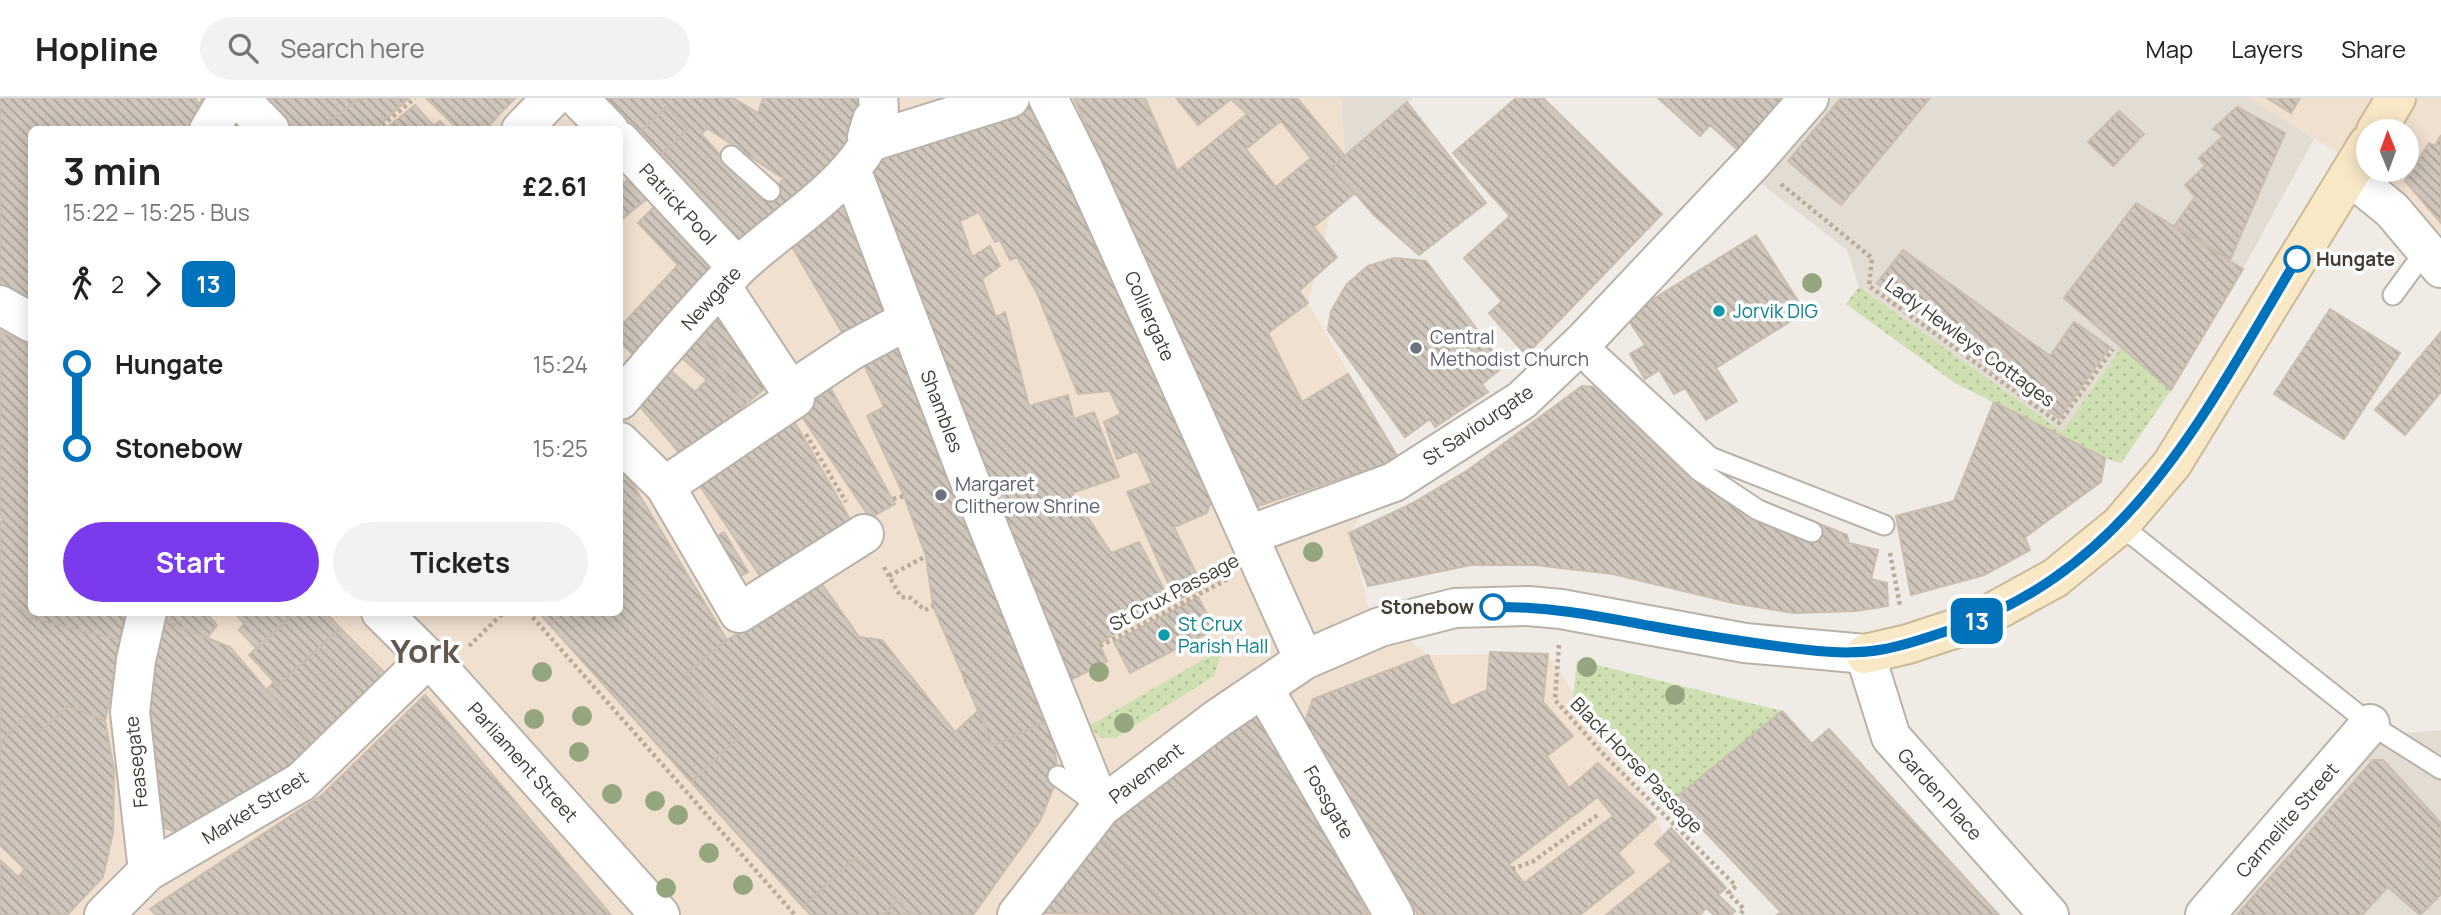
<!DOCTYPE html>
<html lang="en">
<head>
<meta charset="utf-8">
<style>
	:root { --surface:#fff; --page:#f2f2f2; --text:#222; --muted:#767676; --line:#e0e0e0; --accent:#7c3aed }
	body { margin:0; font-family:Manrope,sans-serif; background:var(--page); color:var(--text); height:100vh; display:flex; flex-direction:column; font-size:26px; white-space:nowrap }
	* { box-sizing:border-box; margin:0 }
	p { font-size:23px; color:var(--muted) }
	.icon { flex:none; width:38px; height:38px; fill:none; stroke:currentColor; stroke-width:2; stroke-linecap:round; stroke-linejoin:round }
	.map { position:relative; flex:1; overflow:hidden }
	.sheet { position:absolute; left:28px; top:28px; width:595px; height:490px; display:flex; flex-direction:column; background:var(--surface); border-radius:10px; box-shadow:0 4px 18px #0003 }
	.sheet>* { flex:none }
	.badge { padding:0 14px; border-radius:10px; font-size:24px; line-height:46px }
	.needle { width:46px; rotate:359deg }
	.controls { position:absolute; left:2356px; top:21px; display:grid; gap:14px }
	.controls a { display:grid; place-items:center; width:63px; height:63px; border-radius:50%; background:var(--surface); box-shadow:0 4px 18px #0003; font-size:35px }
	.map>.badge { position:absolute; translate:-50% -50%; box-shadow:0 0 0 4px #fff }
	.legs { display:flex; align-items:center; gap:10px; height:77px; padding:0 35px; font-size:23px }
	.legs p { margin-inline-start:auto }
	.summary { display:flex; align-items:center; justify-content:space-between; height:119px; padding:0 35px }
	h1 { font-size:38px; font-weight:700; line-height:52px }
	.button { display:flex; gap:14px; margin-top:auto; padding:14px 35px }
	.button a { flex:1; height:80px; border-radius:42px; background:var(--accent); color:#fff; font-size:28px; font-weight:700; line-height:80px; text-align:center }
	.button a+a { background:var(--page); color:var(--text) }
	ul { padding:0 35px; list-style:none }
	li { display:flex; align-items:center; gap:24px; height:84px; font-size:26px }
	li i { display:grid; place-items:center; width:10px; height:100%; margin:0 9px; background:currentColor }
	li i::after { content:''; width:18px; height:18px; margin:-9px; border:5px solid; border-radius:50%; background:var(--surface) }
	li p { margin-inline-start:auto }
	li:first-child i { background:linear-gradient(#0000 50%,currentColor 0) }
	li:last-child i { background:linear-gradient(currentColor 50%,#0000 0) }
	header { display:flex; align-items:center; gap:42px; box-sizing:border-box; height:98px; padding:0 35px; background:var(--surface); border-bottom:2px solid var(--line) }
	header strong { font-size:33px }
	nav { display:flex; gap:38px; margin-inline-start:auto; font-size:24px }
	.search { width:490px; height:63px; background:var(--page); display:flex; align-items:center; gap:18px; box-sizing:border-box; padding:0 24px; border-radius:38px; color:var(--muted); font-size:26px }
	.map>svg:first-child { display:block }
	.residential { fill:#e3dcd2 }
	.commercial { fill:#f0e0d0; fill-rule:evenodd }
	.green { fill:url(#green-dots) }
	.building { fill:url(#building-back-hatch); stroke:#cabdaf; stroke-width:2; fill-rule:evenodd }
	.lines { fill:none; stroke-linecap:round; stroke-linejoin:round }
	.lane-casing { stroke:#bab2a8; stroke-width:23 }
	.street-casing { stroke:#bab2a8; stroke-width:42 }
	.secondary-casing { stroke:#cbb998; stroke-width:42 }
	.path { stroke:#baac9a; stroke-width:4.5; stroke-dasharray:3.5 3.5; stroke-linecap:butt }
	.lane { stroke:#fff; stroke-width:19 }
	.street { stroke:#fff; stroke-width:38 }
	.secondary { stroke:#f8e8c6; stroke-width:38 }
	.tree { fill:#95a580 }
	.line-1-casing { stroke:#fff; stroke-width:16 }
	.line-1 { stroke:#0072bc; stroke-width:10 }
	.stop-1-dot { fill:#fff; stroke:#0072bc; stroke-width:3.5 }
	.culture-dot { fill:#0f9aa8; stroke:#fff; stroke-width:2.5 }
	.worship-dot { fill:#6b7280; stroke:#fff; stroke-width:2.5 }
	.labels { text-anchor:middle; stroke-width:7; stroke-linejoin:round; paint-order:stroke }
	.street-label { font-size:19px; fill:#413b34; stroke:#fff }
	.stop-label { font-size:19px; font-weight:bold; fill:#413b34; stroke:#fff; text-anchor:start }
	.culture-label { font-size:19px; fill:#0d838f; stroke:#fff; text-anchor:start }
	.worship-label { font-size:19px; fill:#5b616d; stroke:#fff; text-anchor:start }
	.town-label { font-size:33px; font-weight:bold; fill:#62584d; stroke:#fff }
</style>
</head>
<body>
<header>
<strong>Hopline</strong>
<div class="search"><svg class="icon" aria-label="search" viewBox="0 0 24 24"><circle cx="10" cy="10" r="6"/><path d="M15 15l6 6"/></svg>Search here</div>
<nav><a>Map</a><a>Layers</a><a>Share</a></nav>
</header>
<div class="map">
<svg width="2441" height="817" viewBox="0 0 2441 817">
	<defs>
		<pattern id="green-dots" width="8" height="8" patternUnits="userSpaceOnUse" patternTransform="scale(1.75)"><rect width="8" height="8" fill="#cee0b1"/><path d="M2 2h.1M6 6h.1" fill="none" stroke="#b2c199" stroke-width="1.8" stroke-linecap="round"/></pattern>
		<pattern id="building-back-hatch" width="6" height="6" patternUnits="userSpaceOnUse" patternTransform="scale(1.75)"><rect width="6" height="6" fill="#d0c6bb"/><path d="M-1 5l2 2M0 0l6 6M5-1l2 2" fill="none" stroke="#aaa299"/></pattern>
	</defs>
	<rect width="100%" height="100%" fill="#f0ebe4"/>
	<path class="residential" d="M1341,0H1412L1345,58Z
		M1787,0H2252L2314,41L2243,171L2136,105L2064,200L2171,292L2121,365L2105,360L1955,285L1846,206L1859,189L1847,152L1755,81Z
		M2441,632V817H2224L2371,638Z"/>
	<path class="commercial" d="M0,0H1341L1345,58L1308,205L1399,361L1350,435L1368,509L1428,557L1548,556L1656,720L1699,817H0ZM32,32H620V514H32Z
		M2249,0H2441V153L2380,81ZM2368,33H2406V72H2368Z"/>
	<path class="green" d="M1859,189L2062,334L2121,250L2171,292L2121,365L2105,360L1955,285L1846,206Z
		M1223,550L1214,578L1115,640H1101L1089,628Z
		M1577,562L1782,613L1668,707L1572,609Z"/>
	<path class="building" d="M0,0H194L200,6L202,0H228L209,32H32V208L0,190Z
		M260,0H360L319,32H270Z
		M360,0H409L374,32H319Z
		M426,0H515L485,32H459Z
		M599,0H733L758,15L763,0H862L859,41L741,157L655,62L688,31L666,9L636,39ZM707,30L784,81L761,102L701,36Z
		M1010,0H1030L1211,403L1207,415L1174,429L1203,490L1176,503L1127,394L1152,385L1137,353L1117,361L1104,324L1121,316L1110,293L1078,296L1037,195L1017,159L1010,162L1000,142L995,144L979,114L960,123L972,159L990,148L1000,168L982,181L996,219L1005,214L1029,308L1068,297L1074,321L1094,314L1119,379L1072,395L1111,455L1139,444L1169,501L1099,546L1107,563L1065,585L863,71L876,42Z
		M1074,0H1145L1177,73L1247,16L1231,1L1198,27L1176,0H1297L1345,58L1332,69L1355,95L1314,129L1337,159L1299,193L1308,205L1268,235L1302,304L1348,276L1399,361L1255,409ZM1281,23L1311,60L1276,89L1246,51Z
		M1516,0H1543L1662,116L1526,257L1489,215L1502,203L1464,160L1510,118L1453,55Z
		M1658,0H1785L1738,52L1710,27L1700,38Z
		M1841,0H1930L1841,107L1788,63Z
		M2267,0H2300L2291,15Z
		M1407,4L1486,105L1419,157L1374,117L1332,69Z
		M415,7L434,28L431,32H384Z
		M666,9L688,31L655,62L636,39Z
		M2237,9L2285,35L2230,162L2175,127L2195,99L2185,87L2205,68L2199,60L2223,38L2213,31Z
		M2119,13L2144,36L2113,68L2088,44Z
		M440,23L448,32H431L434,28Z
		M2441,37V125L2405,83L2429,45L2435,48Z
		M637,75L654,95L620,123V79L624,85Z
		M845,90L898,217L847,243L784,135Z
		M665,98L721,159L641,264L620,244V229L678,167L638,125Z
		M2136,105L2243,171L2171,292L2064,200Z
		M1756,137L1805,214L1716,270L1737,303L1706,322L1685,290L1674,296L1659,272L1645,281L1630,256L1645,247L1626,218Z
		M1903,152L2050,258L2074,224L2110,249L2059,320L1877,185Z
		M1394,160L1426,163L1504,268L1482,286L1488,294L1435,329L1430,321L1405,339L1328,232L1331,213L1347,186L1368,168Z
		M714,211L765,290L745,307L696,229Z
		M2330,211L2400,255L2344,341L2274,296Z
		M696,229L745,307L682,358L631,298L662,265L695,294L707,282L682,260L679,264L670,257Z
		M0,233L32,249V514H127L122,542L33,521L0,492V425L3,421L0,419Z
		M904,234L1051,621L993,648L933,508L926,458L904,398L867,318L884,309L858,254Z
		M2441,234V294L2405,337L2375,312Z
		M1582,288L1597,289L1696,380L1749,397L1847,437L1849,445L1878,452L1871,481L1887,485L1888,508L1856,513L1794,515L1733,505L1613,476L1535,467H1471L1368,488L1349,435L1411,406L1468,372Z
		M831,291L895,406L870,420L799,314Z
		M1994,304L2105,360L2101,384L2025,439L2030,452L1984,477L1911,497L1896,418L1954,403Z
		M790,316L855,430L764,484L692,376Z
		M626,375L727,542L685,576L739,639L691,684L550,527L563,514H620V461L624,457L620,453V380Z
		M724,434L748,474L728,485L705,445Z
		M820,483L859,539L882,542L955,634L979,612L993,648L1051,621L1058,678L1040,723L973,817H912L856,759L803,809L691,684L739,639L685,576L727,542Z
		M0,492L33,521L122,542L105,623L68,608L41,633L26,617L0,645Z
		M1198,499L1215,531L1130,575L1114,544Z
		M164,514H212L209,518L217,527L207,540L163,522Z
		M234,514H295L257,551L239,532L244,526Z
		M295,514H325L340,530L278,588L249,557Z
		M538,514H563L550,527Z
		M163,522L230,549L316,650L305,661L184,737L165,730L150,667L147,611Z
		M340,530L386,576L316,650L267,592L274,583L278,588Z
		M1490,554L1548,556L1543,604L1573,638L1547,658L1569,690L1598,665L1656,720L1618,755L1634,774L1580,817H1418L1304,627L1313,601L1428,557L1451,608L1487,592ZM1598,699L1613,718L1524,785L1509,766Z
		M425,597L611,817H156L150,811L322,697Z
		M68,608L105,623L114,672L113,735L103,779L67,817H60L18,779L25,771L0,747V645L26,617L41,633Z
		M1782,613L1812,646L1829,631L1999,817H1777L1781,814L1674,701Z
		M1261,614L1368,817H1252L1251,814L1247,817H1177L1100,739L1154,690Z
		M2373,662H2383L2441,725V796L2420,817L2388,789L2362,817H2237Z
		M1671,730L1726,790L1718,797L1735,813L1731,817H1714L1706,810L1700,817H1606L1672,763L1655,746Z
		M1100,739L1177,817L1042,815Z
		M856,759L898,802L883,817H811L803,809Z
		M0,762L18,779L60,817H0Z
		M898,802L912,817H883Z"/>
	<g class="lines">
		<defs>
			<path id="lane" d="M731,58L770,93
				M2393,197L2426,152
				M1584,243L1710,359L1884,427
				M1574,253L1698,372L1758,412L1812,434
				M2120,427L2370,626L2441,671
				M1058,678L1091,702"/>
			<path id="street" d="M239,0L270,32
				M578,0L609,32
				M1048,0L1083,70L1304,562
				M872,22L867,39L876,42L1010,0
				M209,32L228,0
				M521,32L552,0
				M620,43L737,169
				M851,71L965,371L1101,709
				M2349,77L2392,112L2441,170
				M0,207L32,225
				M792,292L852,252L908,222
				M620,302C657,258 696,212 737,170C778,128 889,68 878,0
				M620,344L665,388L739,515L864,436
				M665,388L795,300L721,188
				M1249,437L1394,384L1522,302L1584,243L1753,64L1809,0
				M147,514L136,562L130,614L148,773
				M381,514L442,574L660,817
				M1264,591L1394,817
				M104,817L148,773L301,684L428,560
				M1017,817L1101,709L1217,621L1304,562L1380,529L1455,510L1528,508L1561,511L1745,545L1865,556L1891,639L2049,817
				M2205,817L2370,626"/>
			<path id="secondary" d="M2376,33L2396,0
				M1865,556L1908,546L1975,524L2055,480L2120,427L2172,366L2368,46"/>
		</defs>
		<use href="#lane" class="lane-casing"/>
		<use href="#street" class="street-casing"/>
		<use href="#secondary" class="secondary-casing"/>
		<path class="path" d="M377,32L415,0
			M1781,86L1872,160L1869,188L2059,325L2113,251
			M806,336L846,404
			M893,401L904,398
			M1890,455L1900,508
			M884,469L901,499L911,500L925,512L933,508
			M889,478L926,458
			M528,514L795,817
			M1559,547L1555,602L1605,658L1736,788L1728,795L1744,811L1740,817
			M469,548L504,514
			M1100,548L1228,481
			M964,583H966
			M1512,771L1532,764L1599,716"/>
		<use href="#lane" class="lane"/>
		<use href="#street" class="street"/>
		<use href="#secondary" class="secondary"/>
	</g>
	<g class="tree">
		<circle cx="1812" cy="185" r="10"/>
		<circle cx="1313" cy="454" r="10"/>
		<circle cx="1587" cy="569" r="10"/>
		<circle cx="542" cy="574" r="10"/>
		<circle cx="1099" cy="574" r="10"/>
		<circle cx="1675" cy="597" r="10"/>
		<circle cx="582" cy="618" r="10"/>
		<circle cx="534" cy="621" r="10"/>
		<circle cx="1124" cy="625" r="10"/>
		<circle cx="579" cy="654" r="10"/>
		<circle cx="612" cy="696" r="10"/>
		<circle cx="655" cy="703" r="10"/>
		<circle cx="678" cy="717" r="10"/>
		<circle cx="709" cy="755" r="10"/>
		<circle cx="743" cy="787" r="10"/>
		<circle cx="666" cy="790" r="10"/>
	</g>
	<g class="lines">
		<defs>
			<path id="line-1" d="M1493,509C1547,508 1598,518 1651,528C1706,538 1762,547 1818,553C1871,558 1897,550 1947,533C2130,474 2205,314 2297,161"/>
		</defs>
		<use href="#line-1" class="line-1-casing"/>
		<use href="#line-1" class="line-1"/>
	</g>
	<g class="stop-1-dot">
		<circle cx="2297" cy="161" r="12"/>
		<circle cx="1493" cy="509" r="12"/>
	</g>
	<g class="culture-dot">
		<circle cx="1719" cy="213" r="7"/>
		<circle cx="1164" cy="537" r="7"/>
	</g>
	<g class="worship-dot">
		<circle cx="1416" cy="250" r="7"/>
		<circle cx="941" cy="397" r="7"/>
	</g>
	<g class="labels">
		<g class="street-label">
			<text transform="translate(678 106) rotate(47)" y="7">Patrick Pool</text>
			<text transform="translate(711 200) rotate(-48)" y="7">Newgate</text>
			<text transform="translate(1150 218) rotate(66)" y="7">Colliergate</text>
			<text transform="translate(1970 244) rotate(36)" y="7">Lady Hewleys Cottages</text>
			<text transform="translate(942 313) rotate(69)" y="7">Shambles</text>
			<text transform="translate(1478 327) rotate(-34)" y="7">St Saviourgate</text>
			<text transform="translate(1174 494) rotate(-28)" y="7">St Crux Passage</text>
			<text transform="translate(136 664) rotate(-96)" y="7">Feasegate</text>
			<text transform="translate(523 664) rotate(48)" y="7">Parliament Street</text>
			<text transform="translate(1637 667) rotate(46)" y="7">Black Horse Passage</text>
			<text transform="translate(1146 675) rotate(-37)" y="7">Pavement</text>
			<text transform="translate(1940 696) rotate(48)" y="7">Garden Place</text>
			<text transform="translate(1329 704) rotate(60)" y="7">Fossgate</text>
			<text transform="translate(255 709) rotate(-32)" y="7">Market Street</text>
			<text transform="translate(2287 722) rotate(-49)" y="7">Carmelite Street</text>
		</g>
		<g class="stop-label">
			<text x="2316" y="168">Hungate</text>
			<text x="1474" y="516" text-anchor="end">Stonebow</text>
		</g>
		<g class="culture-label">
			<text x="1733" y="220">Jorvik DIG</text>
			<text x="1178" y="533">St Crux<tspan x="1178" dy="22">Parish Hall</tspan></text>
		</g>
		<g class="worship-label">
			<text x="1430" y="246">Central<tspan x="1430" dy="22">Methodist Church</tspan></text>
			<text x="955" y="393">Margaret<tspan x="955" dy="22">Clitherow Shrine</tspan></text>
		</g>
		<g class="town-label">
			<text x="425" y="565">York</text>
		</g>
	</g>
</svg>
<div class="controls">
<a><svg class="needle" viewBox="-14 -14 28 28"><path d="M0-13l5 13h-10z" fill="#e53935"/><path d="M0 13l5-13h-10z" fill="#767676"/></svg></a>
</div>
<b class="badge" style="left:1977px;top:523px;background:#0072bc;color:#fff">13</b>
<section class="sheet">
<div class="summary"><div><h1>3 min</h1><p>15:22 – 15:25 · Bus</p></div><b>£2.61</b></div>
<div class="legs"><svg class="icon" aria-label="walk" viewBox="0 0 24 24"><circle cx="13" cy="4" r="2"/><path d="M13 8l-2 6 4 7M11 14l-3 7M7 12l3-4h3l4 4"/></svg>2<svg class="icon" aria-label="forward" viewBox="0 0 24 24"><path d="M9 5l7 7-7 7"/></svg><b class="badge" style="background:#0072bc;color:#fff">13</b></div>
<ul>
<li><i style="color:#0072bc"></i><b>Hungate</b><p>15:24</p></li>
<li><i style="color:#0072bc"></i><b>Stonebow</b><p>15:25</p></li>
</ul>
<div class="button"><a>Start</a><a>Tickets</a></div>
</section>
</div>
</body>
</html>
